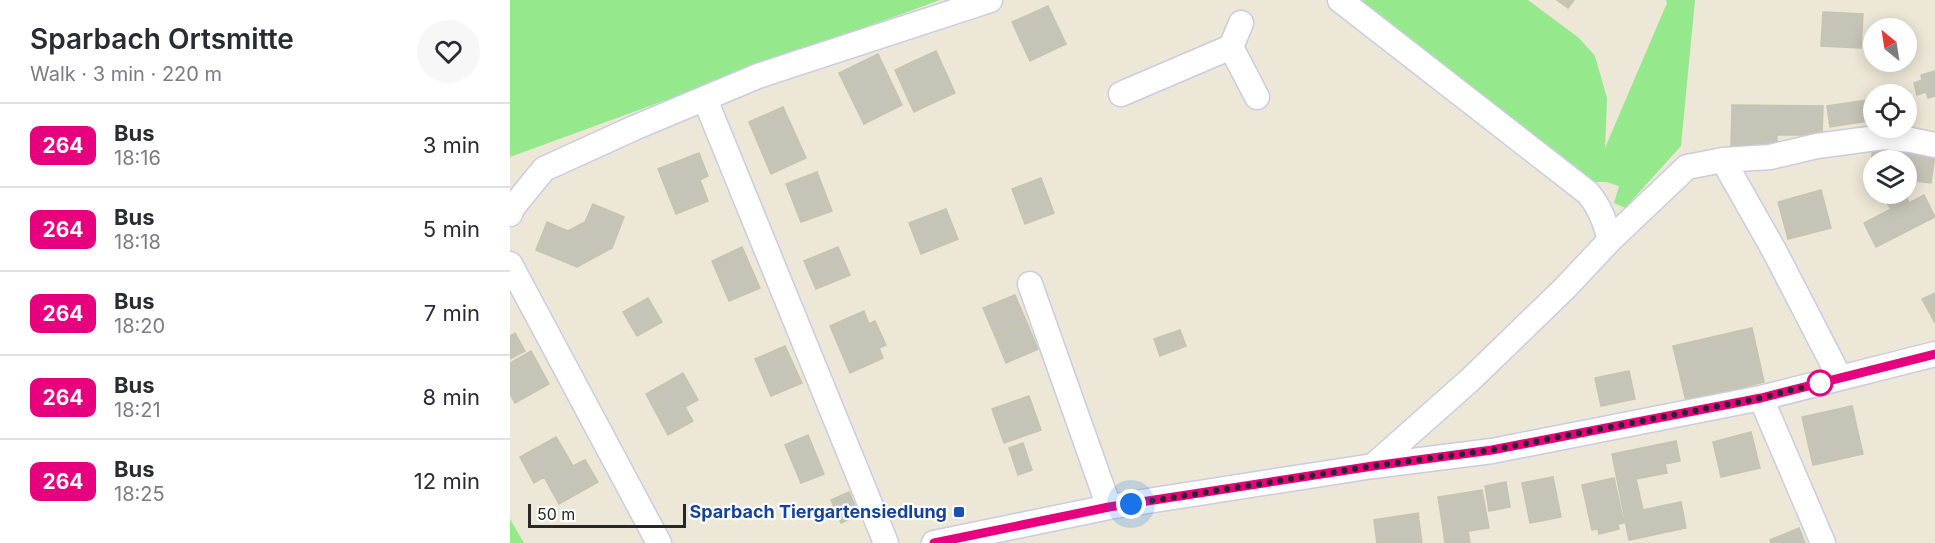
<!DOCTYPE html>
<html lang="en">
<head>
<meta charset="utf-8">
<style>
	:root { --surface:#fff; --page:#f7f7f7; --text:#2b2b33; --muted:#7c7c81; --line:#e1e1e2 }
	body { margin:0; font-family:Inter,sans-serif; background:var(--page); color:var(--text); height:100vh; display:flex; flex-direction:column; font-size:22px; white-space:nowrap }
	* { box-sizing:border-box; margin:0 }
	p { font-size:20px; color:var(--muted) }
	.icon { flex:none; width:33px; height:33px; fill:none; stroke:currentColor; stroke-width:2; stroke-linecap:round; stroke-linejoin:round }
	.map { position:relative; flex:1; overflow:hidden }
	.sheet { display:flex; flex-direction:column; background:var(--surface); width:510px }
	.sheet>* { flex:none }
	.badge { padding:0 12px; border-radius:9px; font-size:21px; line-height:39px }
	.needle { width:39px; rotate:330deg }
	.controls { position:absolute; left:1353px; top:18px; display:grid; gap:12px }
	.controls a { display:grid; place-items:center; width:54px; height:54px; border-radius:50%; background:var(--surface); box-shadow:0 3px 15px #0003; font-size:30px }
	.scale { position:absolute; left:18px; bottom:15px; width:158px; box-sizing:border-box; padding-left:6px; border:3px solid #272727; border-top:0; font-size:16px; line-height:21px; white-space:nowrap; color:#272727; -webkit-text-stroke:4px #fff; paint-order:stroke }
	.you { position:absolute; width:30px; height:30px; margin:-15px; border:4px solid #fff; border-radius:50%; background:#1a73e8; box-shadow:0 0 0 9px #1a73e833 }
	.map>.badge { position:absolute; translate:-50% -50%; box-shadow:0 0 0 3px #fff }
	.round { display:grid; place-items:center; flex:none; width:63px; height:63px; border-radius:32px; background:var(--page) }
	.headline { display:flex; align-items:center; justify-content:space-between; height:102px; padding:0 30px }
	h1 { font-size:28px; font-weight:600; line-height:45px }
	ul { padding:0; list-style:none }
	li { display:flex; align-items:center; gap:18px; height:84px; padding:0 30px; border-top:2px solid var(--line) }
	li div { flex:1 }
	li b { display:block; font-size:22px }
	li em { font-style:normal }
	li .badge { min-width:66px; font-weight:700; text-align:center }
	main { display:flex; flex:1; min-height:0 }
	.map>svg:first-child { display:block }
	.green { fill:#95e98c }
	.building { fill:#c6c4b6; stroke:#c6c4b0; stroke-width:1.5 }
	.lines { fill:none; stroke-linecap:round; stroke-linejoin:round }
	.minor-casing { stroke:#cccbe2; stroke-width:27 }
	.path { stroke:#fff; stroke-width:4; stroke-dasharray:4.5 3; stroke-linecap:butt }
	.minor { stroke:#fff; stroke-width:24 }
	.line-casing { stroke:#fff; stroke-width:14 }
	.line { stroke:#e6007e; stroke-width:9 }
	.walk { stroke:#272727; stroke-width:6; stroke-dasharray:0 10.8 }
	.stop-dot { fill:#fff; stroke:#e6007e; stroke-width:3 }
	.transit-dot { fill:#1a4fb4; stroke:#fff; stroke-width:2 }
	.labels { text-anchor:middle; stroke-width:4.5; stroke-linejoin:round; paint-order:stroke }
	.transit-label { font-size:18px; font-weight:bold; fill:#164399; stroke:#fff; text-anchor:end }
</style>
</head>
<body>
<main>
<section class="sheet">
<div class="headline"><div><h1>Sparbach Ortsmitte</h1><p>Walk · 3 min · 220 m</p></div><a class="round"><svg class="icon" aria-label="heart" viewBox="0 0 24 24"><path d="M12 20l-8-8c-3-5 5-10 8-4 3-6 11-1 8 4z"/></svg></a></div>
<ul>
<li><span class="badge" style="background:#e6007e;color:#fff">264</span><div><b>Bus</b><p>18:16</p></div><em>3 min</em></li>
<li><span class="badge" style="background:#e6007e;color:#fff">264</span><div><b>Bus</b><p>18:18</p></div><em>5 min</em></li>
<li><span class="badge" style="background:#e6007e;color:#fff">264</span><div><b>Bus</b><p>18:20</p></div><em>7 min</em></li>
<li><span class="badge" style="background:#e6007e;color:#fff">264</span><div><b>Bus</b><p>18:21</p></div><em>8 min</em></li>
<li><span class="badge" style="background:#e6007e;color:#fff">264</span><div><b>Bus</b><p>18:25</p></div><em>12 min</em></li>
</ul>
</section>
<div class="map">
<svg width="1425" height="543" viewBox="0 0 1425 543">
	<rect width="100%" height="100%" fill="#ece7d6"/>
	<path class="green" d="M0,0H430L0,157Z
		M847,0H1018L1069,38L1085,56L1097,98L1095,148L1157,3L1156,0H1185L1171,146L1115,208L1104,203L1109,186L1096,182H1076Z
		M0,519L14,543H0Z"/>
	<path class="building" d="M1047,0H1064L1058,8Z
		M538,6L556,44L520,61L502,22Z
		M1313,12L1353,14L1351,48L1311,46Z
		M426,51L445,93L423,103L404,61Z
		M368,54L392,105L354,124L329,73Z
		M404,61L423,103L404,112L385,70Z
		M1425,71V96L1418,98L1416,92L1407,95L1404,83L1412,80L1411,75Z
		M1364,99V120L1320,127L1317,106Z
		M1222,105L1313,106L1312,135H1267V148L1221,147Z
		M273,107L296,158L261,174L239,122Z
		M1363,144L1425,155L1421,183L1396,180V160H1364V176H1360Z
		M189,153L198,176L190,180L198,201L166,214L148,169Z
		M307,172L322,211L291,222L276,184Z
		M531,178L544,213L515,224L502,189Z
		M1311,190L1321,228L1278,239L1268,202Z
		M1395,194L1399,203L1414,195L1425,217L1366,247L1354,223L1381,209L1377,203Z
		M83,204L114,217L102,248L67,267L26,250L37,222L58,231L75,222Z
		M436,209L448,239L411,254L399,223Z
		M232,247L250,288L219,301L202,261Z
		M328,247L340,275L306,289L294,261Z
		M1425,293V323L1412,299Z
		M505,295L517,323L485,336L473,308Z
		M138,298L152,322L127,336L113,312Z
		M354,311L359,324L365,321L376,345L369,348L373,358L340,373L320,326Z
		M517,323L528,349L496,363L485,336Z
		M1242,328L1254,382L1176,401L1163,346Z
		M670,330L676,346L650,356L644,339Z
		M5,333L15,351L0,359V336Z
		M275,346L292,383L261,396L245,359Z
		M21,351L39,384L5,403L0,394V363Z
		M1119,371L1125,399L1091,406L1085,378Z
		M173,373L188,400L175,407L183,421L158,435L136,394Z
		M519,396L531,430L494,443L482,409Z
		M1342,406L1353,454L1303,465L1292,417Z
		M1241,432L1250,468L1211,477L1203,442Z
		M298,435L314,474L291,483L275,445Z
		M46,437L63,466L75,460L88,482L49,504L34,477L24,483L10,457Z
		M1166,441L1170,461L1155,464L1157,473L1126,479L1133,510L1171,502L1176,528L1119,540L1102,454Z
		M513,443L522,470L508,475L499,448Z
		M1043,477L1051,517L1020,523L1012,483Z
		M1104,478L1114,523L1108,524L1109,529L1089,534L1088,529L1082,530L1072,485Z
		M996,482L1000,507L979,511L975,486Z
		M972,490L979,528L934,535L928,497Z
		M339,492L349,515L331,523L321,500Z
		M908,513L912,543H867L864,520Z
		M1289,528L1295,543H1261L1260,540Z
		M958,531L960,543H935L934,535Z"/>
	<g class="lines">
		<defs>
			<path id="minor" d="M830,0L1078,193C1090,207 1095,222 1100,240
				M721,47L731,23
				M611,94L721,47L747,97
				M195,99L376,543
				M1213,160L1265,252L1330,378
				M0,214L3,207L34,169L124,128L248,76L480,0
				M0,264L149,543
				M520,284L599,507
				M1251,398L1313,543
				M863,466L961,379L1056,287L1100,240L1177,167L1213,160L1260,157L1307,146L1374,137L1401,140L1425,145
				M424,543L599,507L863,466L982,451L1251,398L1425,354"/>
		</defs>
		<use href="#minor" class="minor-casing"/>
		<path class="path" d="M1401,118V94"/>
		<use href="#minor" class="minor"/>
	</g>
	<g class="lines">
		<defs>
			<path id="line" d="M424,543L599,507L863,466L982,450L1251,398L1425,354"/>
		</defs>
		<use href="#line" class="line-casing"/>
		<use href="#line" class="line"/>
		<path class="walk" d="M621,504L863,466L982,450L1251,398L1313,382L1310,383"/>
	</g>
	<circle class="stop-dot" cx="1310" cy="383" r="12"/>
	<rect class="transit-dot" x="443" y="506" width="12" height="12" rx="3"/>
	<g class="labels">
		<g class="transit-label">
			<text x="437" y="518">Sparbach Tiergartensiedlung</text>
		</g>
	</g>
</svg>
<div class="controls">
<a><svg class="needle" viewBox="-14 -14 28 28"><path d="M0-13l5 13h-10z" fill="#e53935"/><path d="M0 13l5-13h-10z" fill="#7c7c81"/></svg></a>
<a><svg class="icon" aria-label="locate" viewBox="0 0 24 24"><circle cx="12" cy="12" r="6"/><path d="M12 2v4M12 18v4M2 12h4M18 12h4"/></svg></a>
<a><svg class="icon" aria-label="layers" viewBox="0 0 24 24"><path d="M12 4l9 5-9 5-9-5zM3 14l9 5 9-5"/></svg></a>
</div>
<div class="scale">50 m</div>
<div class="you" style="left:621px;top:504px"></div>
</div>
</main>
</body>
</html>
